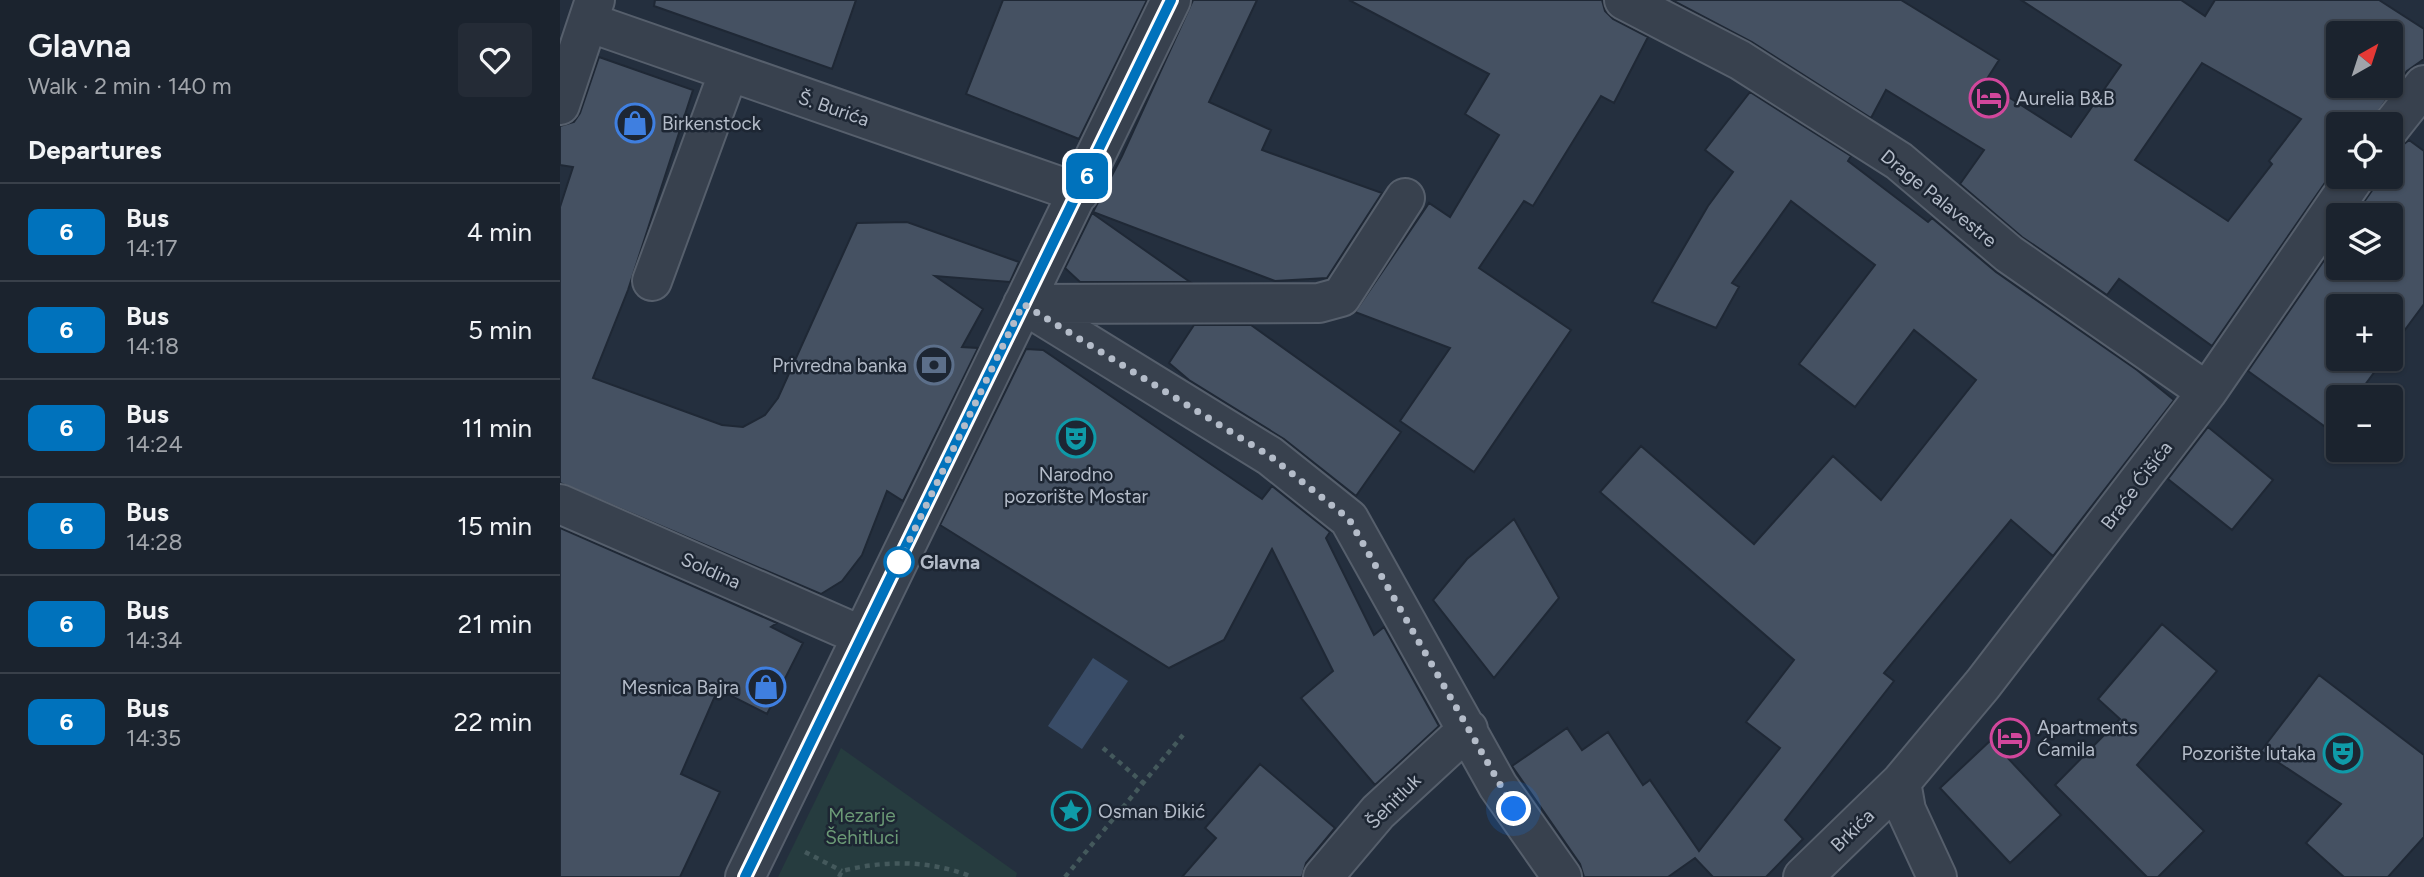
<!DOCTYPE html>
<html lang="en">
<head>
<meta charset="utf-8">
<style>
	:root { --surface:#1b232e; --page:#242b36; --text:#f1f3f6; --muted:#a0a4aa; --line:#39404a }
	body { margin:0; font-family:Figtree,sans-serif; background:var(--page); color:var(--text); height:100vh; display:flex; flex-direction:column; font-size:26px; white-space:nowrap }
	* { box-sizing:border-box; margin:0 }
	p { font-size:23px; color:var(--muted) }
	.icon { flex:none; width:38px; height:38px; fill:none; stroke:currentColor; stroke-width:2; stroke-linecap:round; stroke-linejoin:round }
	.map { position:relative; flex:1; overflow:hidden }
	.details { display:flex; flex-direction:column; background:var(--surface); width:560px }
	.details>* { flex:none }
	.badge { padding:0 14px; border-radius:10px; font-size:24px; line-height:46px }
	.needle { width:46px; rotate:39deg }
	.fabs { position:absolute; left:1766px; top:21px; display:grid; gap:14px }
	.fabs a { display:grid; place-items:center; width:77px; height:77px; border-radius:7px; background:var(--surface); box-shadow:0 2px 5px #0004,0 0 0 2px var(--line); font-size:35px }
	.you { position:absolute; width:35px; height:35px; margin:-18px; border:5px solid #fff; border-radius:50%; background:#1a73e8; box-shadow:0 0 0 10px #1a73e833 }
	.map>.badge { position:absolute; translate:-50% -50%; box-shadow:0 0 0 4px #fff }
	h2 { padding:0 28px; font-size:26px; line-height:63px }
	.round { display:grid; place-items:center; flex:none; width:74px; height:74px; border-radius:7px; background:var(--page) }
	.summary { display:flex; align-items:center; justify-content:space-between; height:119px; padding:0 28px }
	h1 { font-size:33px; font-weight:600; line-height:52px }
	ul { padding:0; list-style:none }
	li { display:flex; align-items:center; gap:21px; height:98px; padding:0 28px; border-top:2px solid var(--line) }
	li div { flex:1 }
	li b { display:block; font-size:26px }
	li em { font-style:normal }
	li .badge { min-width:77px; font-weight:700; text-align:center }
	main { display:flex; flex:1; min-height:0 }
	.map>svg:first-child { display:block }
	.green { fill:#263c3f }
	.water { fill:#394c67 }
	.building { fill:#455162; stroke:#1f2835; stroke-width:2; fill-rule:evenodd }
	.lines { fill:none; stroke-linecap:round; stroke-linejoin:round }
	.minor-casing { stroke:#565f6c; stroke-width:42 }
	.path { stroke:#44595c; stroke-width:4.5; stroke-dasharray:5 5; stroke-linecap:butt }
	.minor { stroke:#38414e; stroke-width:38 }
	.line-casing { stroke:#fff; stroke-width:16 }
	.line { stroke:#0072bc; stroke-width:10 }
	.walk { stroke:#b4bcc9; stroke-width:7; stroke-dasharray:0 12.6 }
	.stop-dot { fill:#fff; stroke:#0072bc; stroke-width:3.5 }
	.labels { text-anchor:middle; stroke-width:5; stroke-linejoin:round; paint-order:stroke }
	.poi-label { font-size:19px; fill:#b4bcc9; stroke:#1d2633; text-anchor:start }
	.street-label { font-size:19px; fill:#b4bcc9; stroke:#1d2633 }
	.stop-label { font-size:19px; font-weight:bold; fill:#b4bcc9; stroke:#1d2633; text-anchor:start }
	.park-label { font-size:19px; fill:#6b9a76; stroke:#1d2633 }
</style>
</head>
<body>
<main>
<section class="details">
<div class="summary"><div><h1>Glavna</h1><p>Walk · 2 min · 140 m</p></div><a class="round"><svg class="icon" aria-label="heart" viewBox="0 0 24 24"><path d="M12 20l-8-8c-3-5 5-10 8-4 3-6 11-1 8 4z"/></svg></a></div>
<h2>Departures</h2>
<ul>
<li><span class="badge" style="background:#0072bc;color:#fff">6</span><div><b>Bus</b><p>14:17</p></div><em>4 min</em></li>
<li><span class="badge" style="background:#0072bc;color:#fff">6</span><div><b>Bus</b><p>14:18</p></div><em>5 min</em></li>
<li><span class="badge" style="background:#0072bc;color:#fff">6</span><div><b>Bus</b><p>14:24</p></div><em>11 min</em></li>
<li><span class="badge" style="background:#0072bc;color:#fff">6</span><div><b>Bus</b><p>14:28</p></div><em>15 min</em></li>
<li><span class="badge" style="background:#0072bc;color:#fff">6</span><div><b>Bus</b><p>14:34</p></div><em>21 min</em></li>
<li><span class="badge" style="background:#0072bc;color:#fff">6</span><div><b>Bus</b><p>14:35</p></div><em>22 min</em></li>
</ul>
</section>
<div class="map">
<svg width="1864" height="877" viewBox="0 0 1864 877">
	<rect width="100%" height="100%" fill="#242f3e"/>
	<path class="green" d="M281,748L457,873L456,877H218Z"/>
	<path class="water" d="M533,658L568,681L522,749L488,726Z"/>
	<path class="building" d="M95,0H296L272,69L94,6Z
		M443,0H587L519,139L406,94Z
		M633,0H697L649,102L711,130L702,150L822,193L767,278L715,281L533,212L562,156Z
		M789,0H1042L1045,11L1053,19L1088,37L1054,103L1041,96L973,206L964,201L919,268L1011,330L914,472L840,421L890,348L795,312L869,203L890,217L939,135L905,114L929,74Z
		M1112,0H1341L1439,60L1425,82L1511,137L1561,65L1461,0H1621L1645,16L1655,0H1819L1864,29V59L1847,71L1809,124H1778V164L1652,346L1559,279L1547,295L1462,237L1400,184L1424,150L1326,90L1311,118L1192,42ZM1778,33H1830V86H1778ZM1642,63L1741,119L1709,161L1712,164L1668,221L1575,160Z
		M39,57L133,90L68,290L33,378L162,425L183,427L205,415L218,398L297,223L347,222L459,262L450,282L375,276L423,309L402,347L418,348L343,501L327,491L302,555L282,581L261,594L0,483V207L13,167L0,165V126L14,122L20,113Z
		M1190,92L1291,156L1288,161L1368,222L1372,218L1436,272L1577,370L1614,400L1493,556L1451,520L1324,673L1334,681L1225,820L1243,839L1206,877H1153L1135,858L1108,877H1024L1020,864L952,766L1007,728L1022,750L1048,732L1083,785L1090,780L1139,851L1220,748L1186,722L1234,660L1040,492L1081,446L1194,544L1273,456L1321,500L1416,380L1354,330L1295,407L1239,364L1315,265L1231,201L1172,283L1179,287L1156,328L1092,302L1148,206L1173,172L1145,150Z
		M1849,140L1864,151V304L1830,350V306H1778V359H1824L1796,397H1778V422L1771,431L1688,371L1778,240V268H1830V215H1795L1813,189L1817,177H1830V149L1839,148Z
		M532,213L630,282H520L505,268Z
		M634,325H691L841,432L796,496L724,439L629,380L609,363Z
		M466,349L483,350L702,499L712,486L770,532L766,538L814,635L824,627L879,726L815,785L741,698L773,671L712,549L664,640L609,668L380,525Z
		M1648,427L1713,480L1672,530L1608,479Z
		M954,519L999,598L934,678L873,600L907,559Z
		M0,528L217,623L211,627L243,643L207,714L158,689L121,774L160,792L120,877H0Z
		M1602,624L1657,671L1577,765L1644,831L1598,877H1587L1495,785L1560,719L1538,699Z
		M1759,675L1864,755V837L1828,877H1784L1746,843L1781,804L1701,751Z
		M1431,740L1501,815L1450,863L1380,788Z
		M700,764L775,828L746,863L742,877H622L656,838L645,828Z"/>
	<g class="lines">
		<defs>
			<path id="minor" d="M1064,0L1180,60L1339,161L1449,254L1647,392
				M28,22L519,193
				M0,105L35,0
				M1830,128L1864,85
				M92,281L169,71
				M463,304L710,456L789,519L938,786L1002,877
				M463,304L759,303L781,297L845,198
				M0,504L302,636
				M1341,782L1346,810L1377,877
				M185,877L611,0
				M763,877L818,812L908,729
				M1243,877L1341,782L1423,684L1647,392L1795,177"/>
		</defs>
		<use href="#minor" class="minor-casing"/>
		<path class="path" d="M543,748L582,782
			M245,852L282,871
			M279,877L282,871C325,860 371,860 412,877
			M505,877L623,735"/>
		<use href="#minor" class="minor"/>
	</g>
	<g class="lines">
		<defs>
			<path id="line" d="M185,877L611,0"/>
		</defs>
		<use href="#line" class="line-casing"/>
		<use href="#line" class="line"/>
		<path class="walk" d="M339,562L463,304L710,456L789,519L954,809"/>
	</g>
	<defs>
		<symbol id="hotel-ring" viewBox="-11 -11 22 22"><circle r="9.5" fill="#1d2633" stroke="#d1479c" stroke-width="1.5"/><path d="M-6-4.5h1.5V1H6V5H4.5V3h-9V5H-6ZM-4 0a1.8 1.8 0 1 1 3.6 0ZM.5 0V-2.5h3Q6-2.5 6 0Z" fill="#d1479c"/></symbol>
		<symbol id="shop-ring" viewBox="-11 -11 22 22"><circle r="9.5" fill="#1d2633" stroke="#3f7fe0" stroke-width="1.5"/><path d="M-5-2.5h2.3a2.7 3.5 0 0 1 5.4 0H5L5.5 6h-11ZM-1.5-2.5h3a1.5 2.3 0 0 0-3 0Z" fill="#3f7fe0"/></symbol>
		<symbol id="bank-ring" viewBox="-11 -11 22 22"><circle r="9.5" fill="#1d2633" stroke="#5c6f8a" stroke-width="1.5"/><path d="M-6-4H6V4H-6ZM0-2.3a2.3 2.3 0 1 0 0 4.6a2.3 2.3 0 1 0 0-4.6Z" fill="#5c6f8a"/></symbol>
		<symbol id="theatre-ring" viewBox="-11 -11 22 22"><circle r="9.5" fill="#1d2633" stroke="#0f9aa8" stroke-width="1.5"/><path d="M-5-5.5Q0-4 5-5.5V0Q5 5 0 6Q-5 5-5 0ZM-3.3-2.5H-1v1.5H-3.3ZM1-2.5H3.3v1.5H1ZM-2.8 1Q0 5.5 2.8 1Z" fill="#0f9aa8"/></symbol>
		<symbol id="sight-ring" viewBox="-11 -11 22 22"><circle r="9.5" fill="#1d2633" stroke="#0f9aa8" stroke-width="1.5"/><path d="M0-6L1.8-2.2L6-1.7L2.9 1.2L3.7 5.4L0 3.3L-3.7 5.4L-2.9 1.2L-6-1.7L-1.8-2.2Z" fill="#0f9aa8"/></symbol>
	</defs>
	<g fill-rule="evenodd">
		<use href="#hotel-ring" x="1407" y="76" width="44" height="44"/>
		<use href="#shop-ring" x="53" y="101" width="44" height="44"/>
		<use href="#bank-ring" x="352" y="343" width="44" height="44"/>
		<use href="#theatre-ring" x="494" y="416" width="44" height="44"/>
		<use href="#shop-ring" x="184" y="665" width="44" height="44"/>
		<use href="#hotel-ring" x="1428" y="716" width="44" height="44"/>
		<use href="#theatre-ring" x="1761" y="731" width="44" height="44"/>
		<use href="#sight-ring" x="489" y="789" width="44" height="44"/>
	</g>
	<circle class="stop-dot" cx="339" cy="562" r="14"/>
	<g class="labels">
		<g class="poi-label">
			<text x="1456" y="105">Aurelia B&amp;B</text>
			<text x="102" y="130">Birkenstock</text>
			<text x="347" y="372" text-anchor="end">Privredna banka</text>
			<text x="516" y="481" text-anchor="middle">Narodno<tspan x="516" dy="22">pozorište Mostar</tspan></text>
			<text x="179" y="694" text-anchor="end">Mesnica Bajra</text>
			<text x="1477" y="734">Apartments<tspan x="1477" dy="22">Ćamila</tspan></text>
			<text x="1756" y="760" text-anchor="end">Pozorište lutaka</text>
			<text x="538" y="818">Osman Đikić</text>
		</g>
		<g class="street-label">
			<text transform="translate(274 108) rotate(19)" y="7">Š. Burića</text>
			<text transform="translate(1379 198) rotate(39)" y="7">Drage Palavestre</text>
			<text transform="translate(1576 485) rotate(-53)" y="7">Braće Ćišića</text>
			<text transform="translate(151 570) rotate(24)" y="7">Soldina</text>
			<text transform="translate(833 801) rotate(-45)" y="7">Šehitluk</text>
			<text transform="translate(1292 830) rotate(-44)" y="7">Brkića</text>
		</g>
		<g class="stop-label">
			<text x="360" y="569">Glavna</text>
		</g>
		<g class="park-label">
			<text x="302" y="822">Mezarje<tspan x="302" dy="22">Šehitluci</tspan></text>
		</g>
	</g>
</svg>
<div class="fabs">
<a><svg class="needle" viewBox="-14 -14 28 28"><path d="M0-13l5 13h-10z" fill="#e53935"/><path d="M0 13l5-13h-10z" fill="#a0a4aa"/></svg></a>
<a><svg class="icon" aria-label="locate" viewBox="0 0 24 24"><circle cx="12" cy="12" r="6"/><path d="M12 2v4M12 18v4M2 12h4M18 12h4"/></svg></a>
<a><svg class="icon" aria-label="layers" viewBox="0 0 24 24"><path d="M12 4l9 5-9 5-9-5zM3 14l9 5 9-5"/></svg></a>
<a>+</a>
<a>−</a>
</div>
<div class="you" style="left:954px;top:809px"></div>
<b class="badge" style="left:527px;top:176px;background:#0072bc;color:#fff">6</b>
</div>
</main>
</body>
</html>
